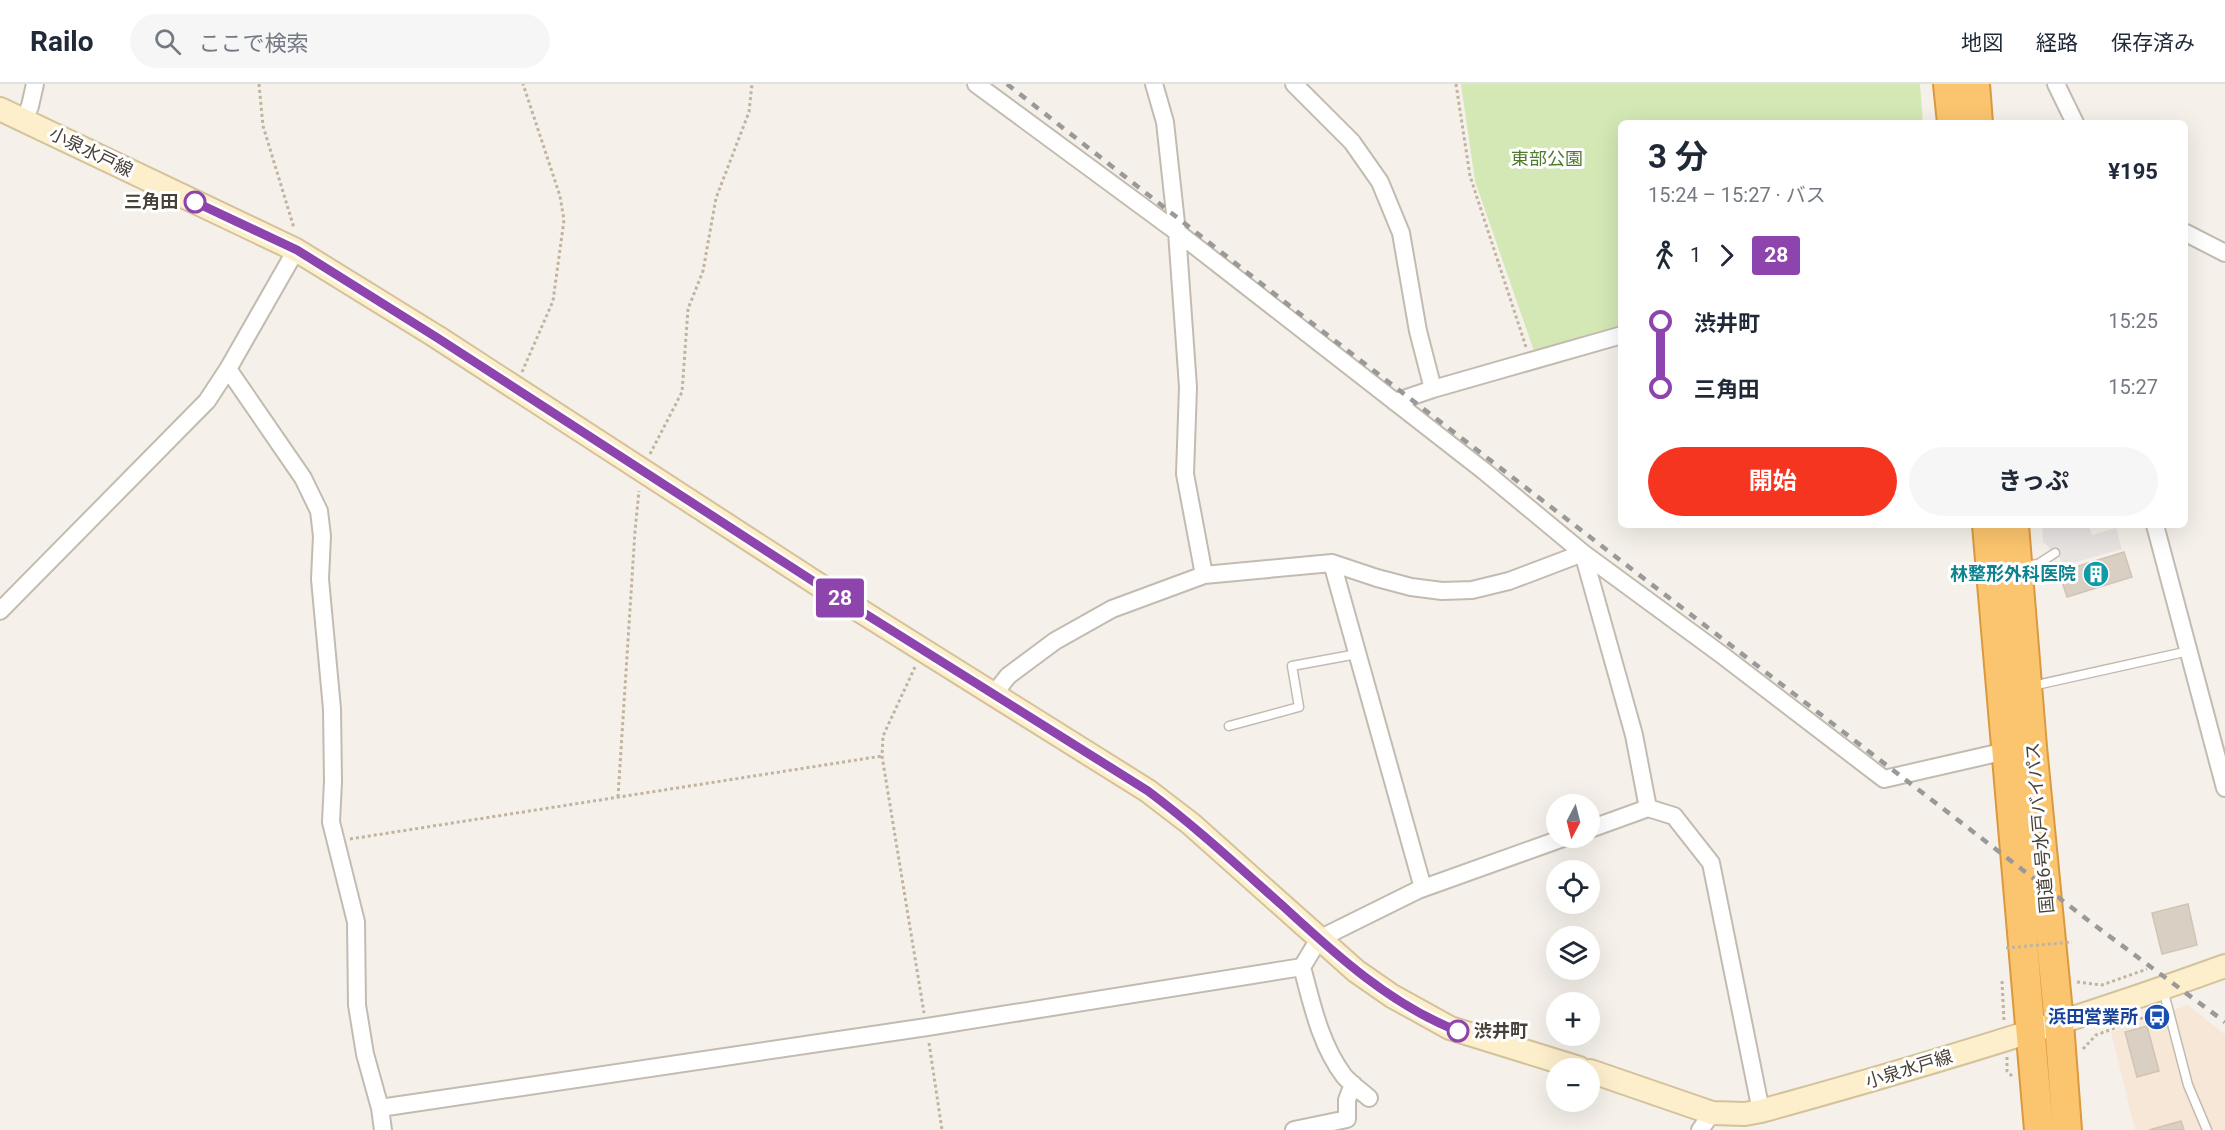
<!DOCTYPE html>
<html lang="ja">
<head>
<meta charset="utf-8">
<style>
	:root { --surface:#fff; --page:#f6f6f7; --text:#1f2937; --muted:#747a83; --line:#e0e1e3; --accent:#f63521 }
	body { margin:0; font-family:Roboto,"Noto Sans JP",sans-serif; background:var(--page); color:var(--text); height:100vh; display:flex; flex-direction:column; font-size:22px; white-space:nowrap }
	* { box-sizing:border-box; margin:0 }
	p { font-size:20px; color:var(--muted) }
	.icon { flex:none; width:33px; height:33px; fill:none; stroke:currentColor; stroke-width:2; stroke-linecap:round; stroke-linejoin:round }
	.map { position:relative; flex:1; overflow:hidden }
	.panel { position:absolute; left:1618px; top:36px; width:570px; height:408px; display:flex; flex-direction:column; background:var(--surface); border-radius:9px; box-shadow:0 6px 24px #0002 }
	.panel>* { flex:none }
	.badge { padding:0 12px; border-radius:4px; font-size:21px; line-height:39px }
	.needle { width:39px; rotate:187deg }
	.buttons { position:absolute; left:1546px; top:710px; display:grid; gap:12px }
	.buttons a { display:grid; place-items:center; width:54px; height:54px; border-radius:50%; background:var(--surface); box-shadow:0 6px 24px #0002; font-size:30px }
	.map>.badge { position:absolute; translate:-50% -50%; box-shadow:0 0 0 3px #fff }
	.legs { display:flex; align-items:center; gap:9px; height:66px; padding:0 30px; font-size:20px }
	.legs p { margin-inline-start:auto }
	.head { display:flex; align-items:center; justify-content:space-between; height:102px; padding:0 30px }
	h1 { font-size:33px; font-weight:700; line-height:45px }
	.primary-button { display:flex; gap:12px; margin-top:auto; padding:12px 30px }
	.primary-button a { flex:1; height:69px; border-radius:36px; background:var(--accent); color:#fff; font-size:24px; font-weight:700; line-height:69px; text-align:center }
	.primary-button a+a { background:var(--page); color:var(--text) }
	ul { padding:0 30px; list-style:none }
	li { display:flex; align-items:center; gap:21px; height:66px; font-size:22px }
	li i { display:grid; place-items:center; width:9px; height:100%; margin:0 8px; background:currentColor }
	li i::after { content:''; width:15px; height:15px; margin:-8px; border:4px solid; border-radius:50%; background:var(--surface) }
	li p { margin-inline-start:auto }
	li:first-child i { background:linear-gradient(#0000 50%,currentColor 0) }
	li:last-child i { background:linear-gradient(currentColor 50%,#0000 0) }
	header { display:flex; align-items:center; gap:36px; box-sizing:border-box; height:84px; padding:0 30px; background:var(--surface); border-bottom:2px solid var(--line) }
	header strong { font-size:28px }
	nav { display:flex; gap:33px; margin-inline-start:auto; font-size:21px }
	.search { width:420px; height:54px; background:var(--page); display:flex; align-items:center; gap:15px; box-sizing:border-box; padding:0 21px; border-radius:33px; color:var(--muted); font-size:22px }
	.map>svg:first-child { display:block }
	.commercial { fill:#f6e7d7 }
	.green { fill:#d3e8b4 }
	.parking { fill:#e7e4e2 }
	.building { fill:#d9cfc3; stroke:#d1c4b3; stroke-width:1.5 }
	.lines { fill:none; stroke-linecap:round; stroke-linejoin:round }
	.lane-casing { stroke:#c3bbb0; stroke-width:11 }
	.street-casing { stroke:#c3bbb0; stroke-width:20 }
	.secondary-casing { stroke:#d3c29b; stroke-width:26 }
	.highway-casing { stroke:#db993e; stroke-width:32 }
	.path { stroke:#c2b39e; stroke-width:3; stroke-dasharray:3 3; stroke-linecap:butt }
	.lane { stroke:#fff; stroke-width:8 }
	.street { stroke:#fff; stroke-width:16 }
	.secondary { stroke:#fdefcc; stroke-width:22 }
	.highway { stroke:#fbc56f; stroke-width:28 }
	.rail { stroke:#999; stroke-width:4.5; stroke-dasharray:8 8; stroke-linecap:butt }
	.path-bridge { stroke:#c2b39e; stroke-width:3; stroke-dasharray:3 3; stroke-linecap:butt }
	.line-1-casing { stroke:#fff; stroke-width:14 }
	.line-1 { stroke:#8e44ad; stroke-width:9 }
	.stop-1-dot { fill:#fff; stroke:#8e44ad; stroke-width:3 }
	.labels { text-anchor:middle; stroke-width:6; stroke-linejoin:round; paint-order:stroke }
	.street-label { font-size:18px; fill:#494138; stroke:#fff }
	.park-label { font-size:18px; fill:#4e7a2c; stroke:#fff }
	.stop-label { font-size:18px; font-weight:bold; fill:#494138; stroke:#fff; text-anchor:end }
	.culture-label { font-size:18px; font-weight:bold; fill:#0d838f; stroke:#fff; text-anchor:end }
	.transit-label { font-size:18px; font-weight:bold; fill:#164399; stroke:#fff; text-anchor:end }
</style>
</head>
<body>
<header>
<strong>Railo</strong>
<div class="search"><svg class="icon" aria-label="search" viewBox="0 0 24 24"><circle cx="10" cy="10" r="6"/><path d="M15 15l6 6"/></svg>ここで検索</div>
<nav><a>地図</a><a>経路</a><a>保存済み</a></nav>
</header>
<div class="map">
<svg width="2225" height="1046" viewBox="0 0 2225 1046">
	<rect width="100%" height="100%" fill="#f5f1ea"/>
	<path class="commercial" d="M2188,921L2225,951V1046H2135L2111,948Z"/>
	<path class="green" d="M1461,0H1920L1923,39H1622L1621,242L1534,267L1475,97Z"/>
	<path class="parking" d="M2042,441H2089L2092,451L2116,444L2122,465L2062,482L2060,474L2043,458Z"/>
	<path class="building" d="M2124,468L2132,493L2067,513L2059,488Z
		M2188,820L2197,861L2162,870L2152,829Z
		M2147,942L2159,987L2137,993L2125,948Z
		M2181,1037L2184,1046H2149Z"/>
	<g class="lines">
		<defs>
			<path id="lane" d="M2023,482L2038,480L2055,469
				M2032,602L2189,567
				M1229,642L1299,623L1292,582L1357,570
				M2163,905L2188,1001L2207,1046"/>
			<path id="street" d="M976,0L1177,148L1484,387L1583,469L1722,571L1884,695L2006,667
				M1154,0L1165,38L1177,148L1188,303L1185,390L1204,491
				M1294,0L1352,58L1380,98L1401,149L1418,247L1433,305
				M2056,0L2075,39
				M24,36L30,22L35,0
				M2186,149L2225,169
				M228,285L303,394L319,427L322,452L320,495L332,625L333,697L331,738L356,838L357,921L365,970L380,1024L383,1046
				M1395,318L1433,305L1622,251
				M2155,441L2225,704
				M1332,479L1423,804
				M0,527L207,317L228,285L296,166
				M994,610L1008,592L1055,557L1112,525L1204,491L1332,479L1377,494L1411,503L1442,507L1472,506L1509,497L1583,469L1634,651L1648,724
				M1590,745L1648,724L1674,732L1711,779L1761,1027
				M1369,1014C1361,1007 1351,1000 1344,992C1320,960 1312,920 1302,883L1319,855L1418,806L1566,753
				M380,1024L927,943L1302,883
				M1294,1046L1347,1035V1016L1353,1000
				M1700,1046L1712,1029"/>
			<path id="secondary" d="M0,25L296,166L437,253L816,499L1148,707L1191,740L1356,887L1392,912L1450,944L1579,984
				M1590,987L1712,1029L1745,1030L1761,1027C1917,984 2073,937 2225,882"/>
			<path id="highway" d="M1948,0L1952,39
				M1975,0L1978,39
				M1987,441L2039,1046
				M2014,441L2032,663L2059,939L2067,1046"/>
		</defs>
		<use href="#lane" class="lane-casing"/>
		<use href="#street" class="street-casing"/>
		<use href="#secondary" class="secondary-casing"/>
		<use href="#highway" class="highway-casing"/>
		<path class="path" d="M259,0L263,42L294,144
			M1456,0L1470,92L1526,263
			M522,288L553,217L564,136L560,112L523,0
			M650,370L682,308L688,225L703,187L716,114L749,28L752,0
			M915,583L883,652L882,672L924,929
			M618,713L635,447L639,407
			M350,755L882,672
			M2002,897L2004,937
			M2077,898L2102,901L2147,885
			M929,959L942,1046
			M2083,965L2096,951L2156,929
			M2007,973V987L2012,992"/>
		<use href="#lane" class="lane"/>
		<use href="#street" class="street"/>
		<use href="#secondary" class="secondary"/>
		<use href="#highway" class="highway"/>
		<path class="rail" d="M1007,0L1295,226L2093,840L2225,938"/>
		<path class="path-bridge" d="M2006,864L2072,858"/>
	</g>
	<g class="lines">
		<defs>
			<path id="line-1" d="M195,118L297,166L436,253L816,499L1148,707C1196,743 1239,783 1284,823C1336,871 1391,921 1458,947"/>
		</defs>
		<use href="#line-1" class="line-1-casing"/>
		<use href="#line-1" class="line-1"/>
	</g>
	<defs>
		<symbol id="building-disc" viewBox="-11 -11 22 22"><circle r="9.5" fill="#0f9aa8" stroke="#fff"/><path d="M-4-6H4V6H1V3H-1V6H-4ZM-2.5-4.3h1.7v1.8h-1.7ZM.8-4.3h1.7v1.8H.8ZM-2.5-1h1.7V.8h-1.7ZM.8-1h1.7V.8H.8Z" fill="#fff"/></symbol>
		<symbol id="bus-disc" viewBox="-11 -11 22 22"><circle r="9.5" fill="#1a4fb4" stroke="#fff"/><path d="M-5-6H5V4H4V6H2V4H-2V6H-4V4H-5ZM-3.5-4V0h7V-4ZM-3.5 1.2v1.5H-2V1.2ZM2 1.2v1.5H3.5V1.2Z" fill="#fff"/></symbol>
	</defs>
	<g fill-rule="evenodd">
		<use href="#building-disc" x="2081" y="475" width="30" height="30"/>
		<use href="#bus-disc" x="2142" y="918" width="30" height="30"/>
	</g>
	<g class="stop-1-dot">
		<circle cx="195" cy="118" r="10"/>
		<circle cx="1458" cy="947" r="10"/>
	</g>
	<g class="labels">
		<g class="street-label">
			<text transform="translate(91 68) rotate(26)" y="6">小泉水戸線</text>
			<text transform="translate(2040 744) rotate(-95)" y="6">国道6号水戸バイパス</text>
			<text transform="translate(1909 985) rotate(-17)" y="6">小泉水戸線</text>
		</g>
		<g class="park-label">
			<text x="1547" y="81">東部公園</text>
		</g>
		<g class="stop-label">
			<text x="178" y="124">三角田</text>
			<text x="1474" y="953" text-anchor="start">渋井町</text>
		</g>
		<g class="culture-label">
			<text x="2076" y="496">林整形外科医院</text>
		</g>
		<g class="transit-label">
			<text x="2138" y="939">浜田営業所</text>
		</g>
	</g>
</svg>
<div class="buttons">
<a><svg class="needle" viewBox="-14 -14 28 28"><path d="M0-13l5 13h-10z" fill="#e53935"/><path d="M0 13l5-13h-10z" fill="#747a83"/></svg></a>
<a><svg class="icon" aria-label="locate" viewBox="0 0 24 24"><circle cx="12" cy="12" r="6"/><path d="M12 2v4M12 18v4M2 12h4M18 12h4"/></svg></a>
<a><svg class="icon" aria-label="layers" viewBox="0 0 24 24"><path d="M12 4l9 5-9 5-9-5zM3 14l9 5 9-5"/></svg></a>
<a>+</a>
<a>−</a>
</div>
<b class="badge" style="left:840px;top:514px;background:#8e44ad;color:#fff">28</b>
<section class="panel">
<div class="head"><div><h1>3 分</h1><p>15:24 – 15:27 · バス</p></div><b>¥195</b></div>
<div class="legs"><svg class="icon" aria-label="walk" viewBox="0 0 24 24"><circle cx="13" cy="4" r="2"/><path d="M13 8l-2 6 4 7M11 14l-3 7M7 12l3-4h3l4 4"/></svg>1<svg class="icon" aria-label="forward" viewBox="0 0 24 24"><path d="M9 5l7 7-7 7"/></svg><b class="badge" style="background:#8e44ad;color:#fff">28</b></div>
<ul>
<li><i style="color:#8e44ad"></i><b>渋井町</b><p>15:25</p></li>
<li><i style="color:#8e44ad"></i><b>三角田</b><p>15:27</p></li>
</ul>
<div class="primary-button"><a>開始</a><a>きっぷ</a></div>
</section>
</div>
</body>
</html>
